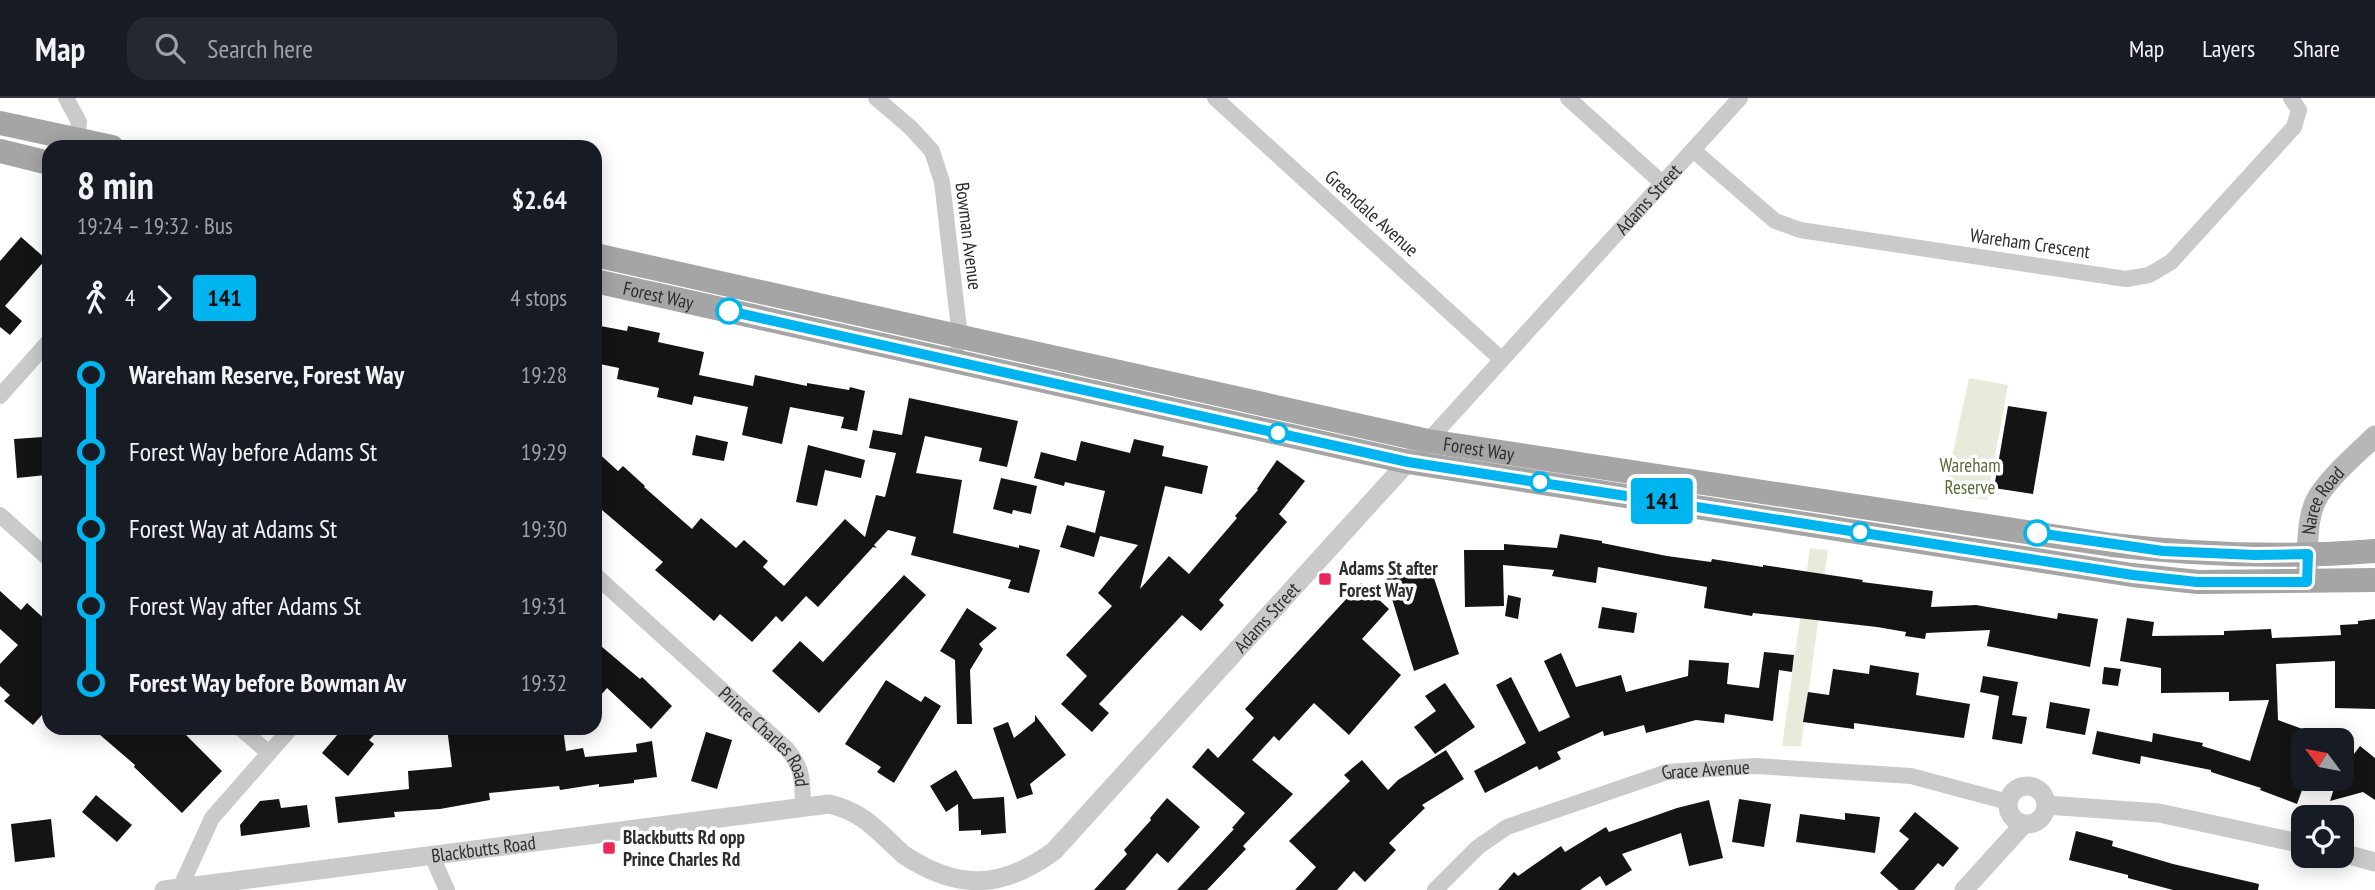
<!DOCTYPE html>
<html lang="en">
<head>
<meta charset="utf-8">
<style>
	:root { --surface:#171b24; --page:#242831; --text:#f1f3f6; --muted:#9ea1a6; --line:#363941 }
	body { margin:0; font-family:"PT Sans Narrow",sans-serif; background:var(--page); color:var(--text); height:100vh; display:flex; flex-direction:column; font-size:26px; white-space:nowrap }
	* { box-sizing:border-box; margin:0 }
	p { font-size:23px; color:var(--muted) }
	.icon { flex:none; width:38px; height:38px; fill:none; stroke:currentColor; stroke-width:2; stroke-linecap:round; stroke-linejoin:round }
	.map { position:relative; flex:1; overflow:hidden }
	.sheet { position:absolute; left:42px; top:42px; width:560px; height:595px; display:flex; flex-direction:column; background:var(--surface); border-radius:21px; box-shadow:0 4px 18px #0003 }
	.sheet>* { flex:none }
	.badge { padding:0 14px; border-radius:5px; font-size:24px; line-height:46px }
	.needle { width:46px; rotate:302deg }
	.fabs { position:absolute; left:2291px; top:630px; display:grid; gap:14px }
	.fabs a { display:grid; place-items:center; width:63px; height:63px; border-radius:14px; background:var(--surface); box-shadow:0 4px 18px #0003; font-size:35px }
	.map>.badge { position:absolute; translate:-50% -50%; box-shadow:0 0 0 4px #fff }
	.legs { display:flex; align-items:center; gap:10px; height:77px; padding:0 35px; font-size:23px }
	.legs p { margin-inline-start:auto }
	.summary { display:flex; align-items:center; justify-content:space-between; height:119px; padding:0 35px }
	h1 { font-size:38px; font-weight:800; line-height:52px }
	ul { padding:0 35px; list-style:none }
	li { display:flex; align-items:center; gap:24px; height:77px; font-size:26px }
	li i { display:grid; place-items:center; width:10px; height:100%; margin:0 9px; background:currentColor }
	li i::after { content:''; width:18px; height:18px; margin:-9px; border:5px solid; border-radius:50%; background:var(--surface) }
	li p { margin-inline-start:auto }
	li:first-child i { background:linear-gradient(#0000 50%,currentColor 0) }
	li:last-child i { background:linear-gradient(currentColor 50%,#0000 0) }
	header { display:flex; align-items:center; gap:42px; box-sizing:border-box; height:98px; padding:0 35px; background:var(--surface); border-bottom:2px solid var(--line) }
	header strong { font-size:33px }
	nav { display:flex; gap:38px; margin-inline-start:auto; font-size:24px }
	.search { width:490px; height:63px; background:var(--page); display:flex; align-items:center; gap:18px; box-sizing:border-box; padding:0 24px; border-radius:21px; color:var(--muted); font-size:26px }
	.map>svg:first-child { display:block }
	.green { fill:#e6ebda }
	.building { fill:#141414 }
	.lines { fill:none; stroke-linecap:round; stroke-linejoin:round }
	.minor { stroke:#cacaca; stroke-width:16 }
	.tertiary { stroke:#cacaca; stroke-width:19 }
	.secondary { stroke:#b7b7b7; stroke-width:21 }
	.primary { stroke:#a5a5a5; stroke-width:24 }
	.line-1-casing { stroke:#fff; stroke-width:16 }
	.line-1 { stroke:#00b5ef; stroke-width:10 }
	.stop-1-dot { fill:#fff; stroke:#00b5ef; stroke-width:3.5 }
	.poi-dot { fill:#ec275a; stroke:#fff; stroke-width:2.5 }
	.labels { text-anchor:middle; stroke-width:7; stroke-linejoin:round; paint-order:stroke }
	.street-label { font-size:19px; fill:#2d2d2d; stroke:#fff }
	.park-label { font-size:19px; fill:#596a39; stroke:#fff }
	.poi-label { font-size:19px; font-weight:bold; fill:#2d2d2d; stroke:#fff; text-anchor:start }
</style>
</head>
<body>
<header>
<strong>Map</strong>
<div class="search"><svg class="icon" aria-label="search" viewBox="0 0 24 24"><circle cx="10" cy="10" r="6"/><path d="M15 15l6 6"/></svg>Search here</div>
<nav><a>Map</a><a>Layers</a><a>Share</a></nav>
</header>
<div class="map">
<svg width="2375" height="792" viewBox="0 0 2375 792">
	<rect width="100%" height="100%" fill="#fff"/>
	<path class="green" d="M1969,280L2008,287L1987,402L1944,396Z
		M1810,450L1828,452L1801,648H1782Z"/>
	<path class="building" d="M21,139L46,161L5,208L22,223L10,237L0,229V163Z
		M595,227L627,233L628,228L660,235L658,244L704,254L699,277L753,288L755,277L807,288V285L849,292L850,289L865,293L857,333L841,330L844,319L790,309L782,346L742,337L748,309L694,298L692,307L657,299L659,290L617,281L619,270L595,265Z
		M909,300L1018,323L1007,369L979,363L982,350L925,338L916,375L962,382L953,435L1019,450V447L1040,452L1029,495L1008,490L1011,482L911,457L916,439L888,432L874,447L877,450L873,449L818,509L806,498L782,524L776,518L752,544L720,516L714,523L683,496L655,472L663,464L595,406V352L618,373L623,368L645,388L644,389L692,431L701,420L736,450L744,442L768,463L763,469L784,488L845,421L865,439L876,397L885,399L896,355L869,350L873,332L902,337Z
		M2008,308L2047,314L2033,396L1994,390Z
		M696,337L728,344L724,363L692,357Z
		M43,339L46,377L17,380L14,341Z
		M1134,341L1164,348L1162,358L1208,368L1202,396L1165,388L1140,491L1169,458L1189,476L1237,420L1235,418L1258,392L1257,391L1277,362L1305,383L1279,416L1287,424L1219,502L1224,507L1201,533L1182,517L1099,606L1109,615L1092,634L1061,606L1087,578L1066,557L1112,508L1098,495L1138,447L1100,438L1094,459L1060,449L1067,427L1095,435L1105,393L1065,384L1064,388L1034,380L1041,354L1076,363L1081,343L1130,355Z
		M808,347L865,362L861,380L825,372L817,408L796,404Z
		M1001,380L1037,388L1031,416L1013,412L1012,416L993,411Z
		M1560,436L1602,443V445L1667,458L1711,464L1712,461L1763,469V467L1863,482L1862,484L1933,493L1931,509L1976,507L2057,521L2058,515L2098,521L2090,569L1987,548L1990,532L1926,535L1925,541L1905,538L1906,534L1877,529L1753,515L1752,518L1704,510L1707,489L1598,469L1596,485L1552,478L1554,472L1503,467L1504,508L1465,509L1464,452H1504V446L1557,450Z
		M1430,468L1459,556L1414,573L1386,481Z
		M904,477L926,497L819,615L772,573L800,543L823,564Z
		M1361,485L1389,511L1362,541L1401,577L1349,637L1314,605L1279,643L1274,638L1252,662L1293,696L1243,748L1246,751L1207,792H1177L1234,731L1232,730L1245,715L1192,669L1208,650L1218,660L1254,620L1245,611Z
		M0,493L21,512L27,505L49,525V609L33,627L4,603L10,597L0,588V566L18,547L0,531Z
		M1508,497L1521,500L1518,521L1505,518Z
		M1602,509L1637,515L1634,535L1598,530Z
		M967,510L997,530L979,546L983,551L970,572L972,626H957L955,562L940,553Z
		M2127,520L2154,524L2152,538L2224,537V533L2271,531L2272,540L2341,537L2340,527L2358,526V523L2375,521V611L2335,610V563L2276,566L2278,622L2330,641L2303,642V681H2306L2297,706L2260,692L2261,690L2211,674V672L2141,658L2140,666L2092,656L2097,633L2152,644L2153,635L2203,645L2202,648L2250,663L2269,602L2229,603V594L2161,595V570L2120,563Z
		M595,543L640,581L642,579L672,608L651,631L607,590L595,604Z
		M1764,554L1794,557L1792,574L1779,572L1773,623L1725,616L1724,625L1696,622L1646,635L1644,627L1604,638L1603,633L1557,654L1561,661L1539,672L1537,668L1485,695L1474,673L1526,645L1496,587L1511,579L1539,634L1570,619L1544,563L1561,555L1576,589L1621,577L1626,594L1688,578L1689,562L1729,565L1727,586L1759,590Z
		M1870,567L1919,575L1916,597L1970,606L1964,640L1854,625V631L1803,624L1808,594L1829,597L1833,571L1869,576Z
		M2104,569L2121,571L2118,588L2102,586Z
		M1983,578L2018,584L2012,617L2027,619L2022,646L1992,641L1999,598L1980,594Z
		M886,582L921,604L925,598L941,608L894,685L877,674L881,669L845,646Z
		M1445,585L1475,629L1435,656L1414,629L1436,613L1425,598Z
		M2050,604L2090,611L2085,637L2046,630Z
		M1035,617L1066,657L1030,686L1033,696L1017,701L993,630L1008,624L1014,640L1035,623Z
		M92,630H179L222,673L182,715L134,669L135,667Z
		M343,630H381L369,642L374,646L348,678L322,655Z
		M447,630H563L566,653L583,650L585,659L637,654L636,646L652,643L657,679L634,682V685L599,689V686L560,692L559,688L489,695L490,702L440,711L394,714L395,719L338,725L335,699L409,691L408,673L452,669Z
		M706,634L732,642L717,691L691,683Z
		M2342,644L2354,656L2360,648L2375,660V702L2363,694L2330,703L2337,681H2342Z
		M1446,652L1464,681L1422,707L1425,710L1389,745L1396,752L1365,784L1354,773L1337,792H1295L1316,769L1289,743L1350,683L1344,677L1362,662L1388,692L1398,682Z
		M956,672L973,701L1004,699L1006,735L981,737V732L959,733L958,706L946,714L930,688Z
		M96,697L132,727L117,744L82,714Z
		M1167,700L1200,729L1168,765L1157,755L1125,792H1094L1127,756L1124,752L1151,722L1150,720Z
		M279,701L281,710L307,707L310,729L241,738L240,727L260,703Z
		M1739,701L1771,706L1764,749L1732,744Z
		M1709,702L1723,760L1689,768L1681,735L1622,756L1632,772L1606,788L1600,778L1580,792H1498L1514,774L1518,778L1561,748L1565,754L1606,729L1609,734L1677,710Z
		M1915,714L1959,750L1943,769L1938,765L1914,792H1899L1880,775L1909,741L1899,733Z
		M1845,715L1880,719L1875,755L1796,744L1800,716L1845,722Z
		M51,721L55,759L15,764L11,726Z
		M2076,733L2113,743L2112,748L2173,766L2259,786L2258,792H2173L2128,780V777L2069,762Z"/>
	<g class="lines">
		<g class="minor">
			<path d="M66,0L79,24L76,49"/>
			<path d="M876,0L911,30L932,53L942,84L960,239L958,247"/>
			<path d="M1215,0L1501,261"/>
			<path d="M1568,0L1662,85"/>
			<path d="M1693,52L1775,123L1800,132L2126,181L2149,177L2171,164L2294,29L2299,12L2291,0"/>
			<path d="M0,298L49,243"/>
			<path id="s1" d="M1428,343L1740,0"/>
			<path d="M0,417L49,461"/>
			<path id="s2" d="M595,477L787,651C804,672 802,682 803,708"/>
			<path d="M240,630L269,655"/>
			<path d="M431,756L447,792"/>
			<path d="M180,790L212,720L291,630"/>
			<path id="s3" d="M1435,792L1478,749L1507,729L1667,674L1755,668L1911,678L2008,704"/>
		</g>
		<g class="tertiary">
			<circle cx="2027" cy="707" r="19"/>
			<path d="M2046,707L2159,715L2303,746"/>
			<path d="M2342,755L2375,764"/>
			<path id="s4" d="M164,792L829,706C866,715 877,733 904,757C957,792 1001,792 1054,753L1416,355"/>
			<path d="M1964,792L2024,726"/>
		</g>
		<path class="secondary" id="s5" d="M2307,483C2308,459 2305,425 2316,402C2328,380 2357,356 2375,338"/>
		<g class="primary">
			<path d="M0,25L112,49"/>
			<path d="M0,53L49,65"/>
			<path id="s6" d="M595,157L1428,343L2112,447C2199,457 2288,460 2375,453"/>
			<path id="s7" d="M595,183L1408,364L2132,477L2198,484L2375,482"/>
		</g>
	</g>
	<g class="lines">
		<defs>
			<path id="line-1" d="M729,213L1408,364L2133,477L2197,484H2307L2308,456L2255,457L2163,453L2037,435"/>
		</defs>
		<use href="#line-1" class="line-1-casing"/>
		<use href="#line-1" class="line-1"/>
	</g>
	<g class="stop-1-dot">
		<circle cx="729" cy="213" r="12"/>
		<circle cx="1278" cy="335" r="9"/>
		<circle cx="1540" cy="384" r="9"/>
		<circle cx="1860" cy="434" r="9"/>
		<circle cx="2037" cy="435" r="12"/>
	</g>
	<g class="poi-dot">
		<rect x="1318" y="474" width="14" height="14" rx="3.5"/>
		<rect x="602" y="743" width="14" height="14" rx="3.5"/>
	</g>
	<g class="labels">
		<g class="street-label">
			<text dy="7" stroke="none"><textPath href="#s1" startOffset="327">Adams Street</textPath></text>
			<text transform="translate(1372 115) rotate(42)" y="7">Greendale Avenue</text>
			<text transform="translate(969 138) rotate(83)" y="7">Bowman Avenue</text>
			<text transform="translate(2030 145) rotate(8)" y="7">Wareham Crescent</text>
			<text dy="7" stroke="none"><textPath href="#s7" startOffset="65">Forest Way</textPath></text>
			<text dy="7" stroke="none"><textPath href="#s6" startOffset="905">Forest Way</textPath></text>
			<text dy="7" stroke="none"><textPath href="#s5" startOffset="84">Naree Road</textPath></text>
			<text dy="7" stroke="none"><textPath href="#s4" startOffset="1241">Adams Street</textPath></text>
			<text dy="7" stroke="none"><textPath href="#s2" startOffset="236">Prince Charles Road</textPath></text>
			<text dy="7" stroke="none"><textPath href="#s3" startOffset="304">Grace Avenue</textPath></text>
			<text dy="7" stroke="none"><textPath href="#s4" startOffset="322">Blackbutts Road</textPath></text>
		</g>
		<g class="park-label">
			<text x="1970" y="374">Wareham<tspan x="1970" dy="22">Reserve</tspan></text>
		</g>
		<g class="poi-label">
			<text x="1339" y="477">Adams St after<tspan x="1339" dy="22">Forest Way</tspan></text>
			<text x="623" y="746">Blackbutts Rd opp<tspan x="623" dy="22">Prince Charles Rd</tspan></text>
		</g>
	</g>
</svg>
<div class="fabs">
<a><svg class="needle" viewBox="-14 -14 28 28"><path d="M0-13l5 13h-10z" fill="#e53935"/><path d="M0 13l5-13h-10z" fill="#9ea1a6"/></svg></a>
<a><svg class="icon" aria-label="locate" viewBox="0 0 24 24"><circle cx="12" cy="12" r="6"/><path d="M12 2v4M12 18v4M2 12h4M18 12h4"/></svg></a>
</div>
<b class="badge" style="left:1662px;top:403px;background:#00b5ef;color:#111">141</b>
<section class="sheet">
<div class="summary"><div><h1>8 min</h1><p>19:24 – 19:32 · Bus</p></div><b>$2.64</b></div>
<div class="legs"><svg class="icon" aria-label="walk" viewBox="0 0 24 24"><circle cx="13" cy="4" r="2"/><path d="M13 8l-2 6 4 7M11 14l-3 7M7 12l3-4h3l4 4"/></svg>4<svg class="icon" aria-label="forward" viewBox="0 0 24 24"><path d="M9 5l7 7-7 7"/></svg><b class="badge" style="background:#00b5ef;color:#111">141</b><p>4 stops</p></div>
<ul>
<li><i style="color:#00b5ef"></i><b>Wareham Reserve, Forest Way</b><p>19:28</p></li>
<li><i style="color:#00b5ef"></i><span>Forest Way before Adams St</span><p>19:29</p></li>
<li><i style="color:#00b5ef"></i><span>Forest Way at Adams St</span><p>19:30</p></li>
<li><i style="color:#00b5ef"></i><span>Forest Way after Adams St</span><p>19:31</p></li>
<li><i style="color:#00b5ef"></i><b>Forest Way before Bowman Av</b><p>19:32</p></li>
</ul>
</section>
</div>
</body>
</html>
